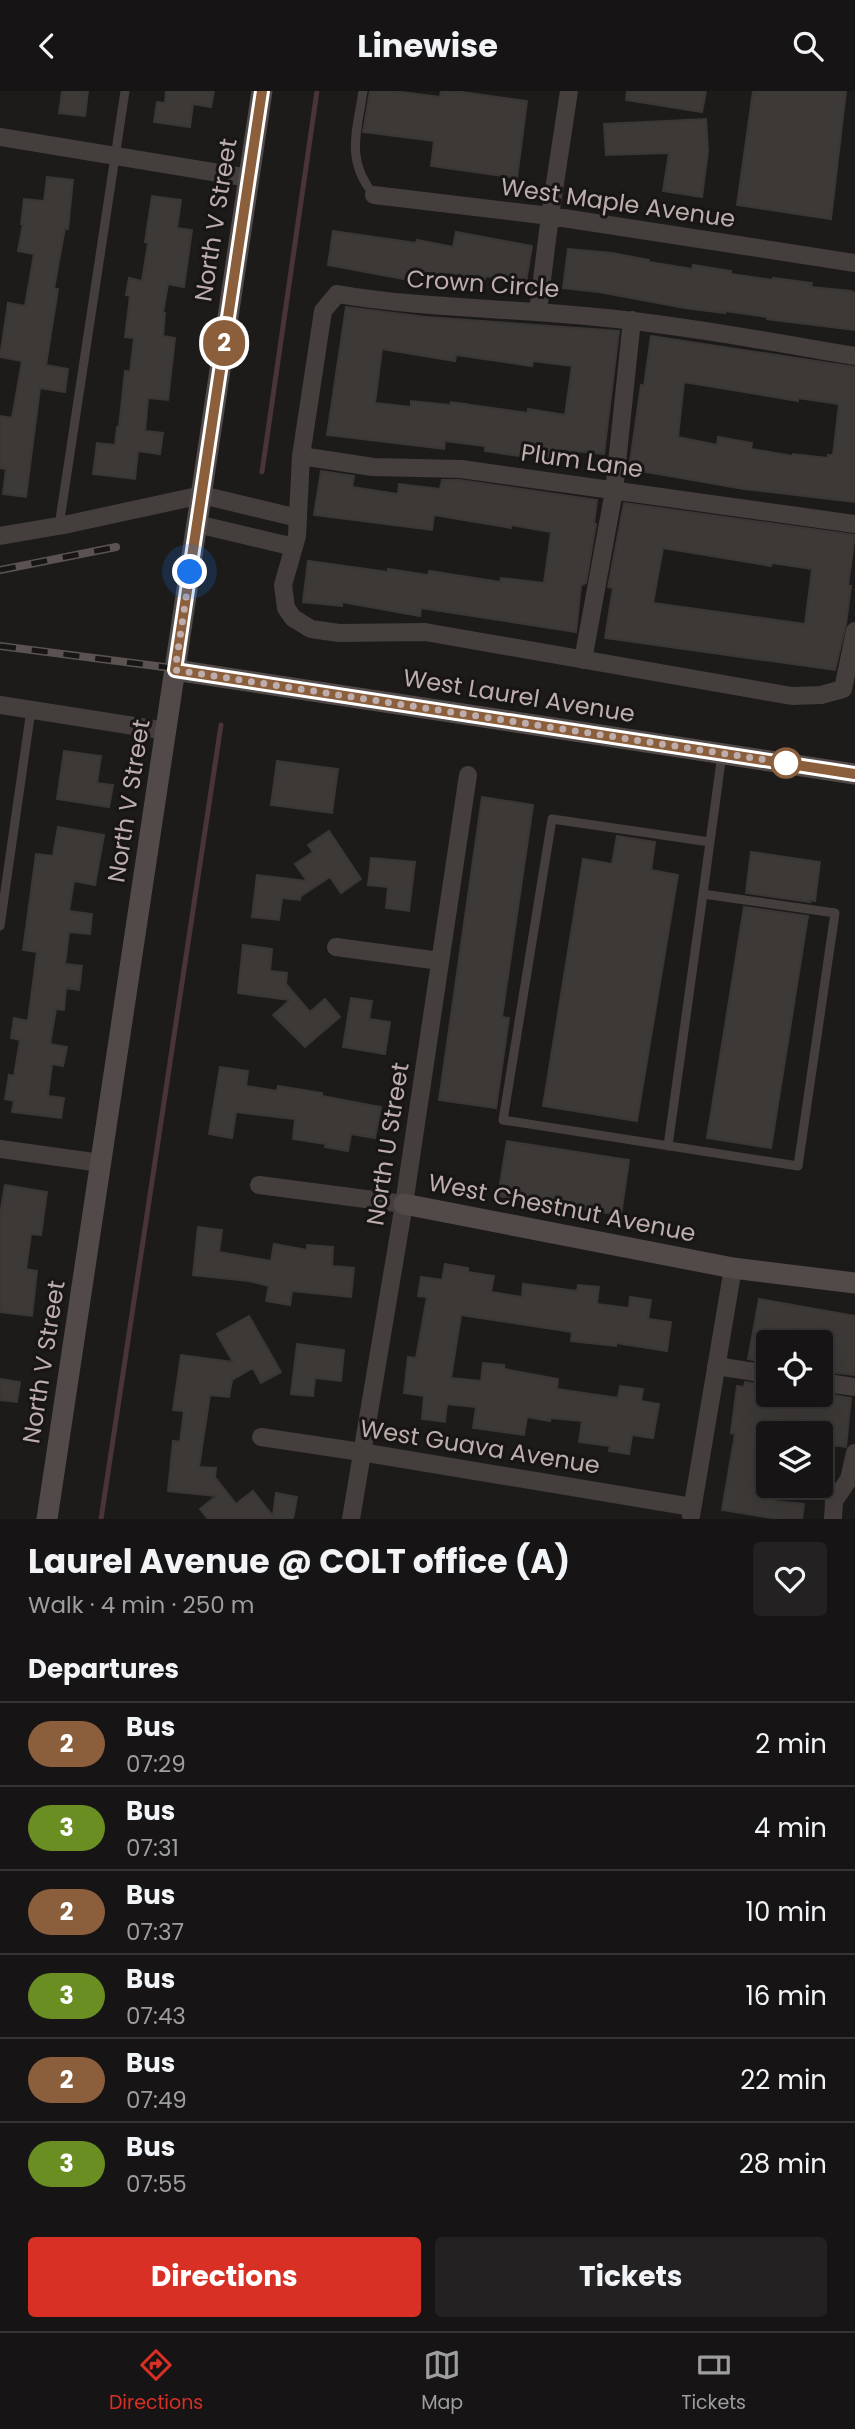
<!DOCTYPE html>
<html lang="en">
<head>
<meta charset="utf-8">
<style>
	:root { --surface:#161414; --page:#232122; --text:#f1f3f6; --muted:#9e9ea0; --line:#353334; --accent:#d93025 }
	body { margin:0; font-family:Poppins,sans-serif; background:var(--page); color:var(--text); height:100vh; display:flex; flex-direction:column; font-size:26px; white-space:nowrap }
	* { box-sizing:border-box; margin:0 }
	p { font-size:23px; color:var(--muted) }
	.icon { flex:none; width:38px; height:38px; fill:none; stroke:currentColor; stroke-width:2; stroke-linecap:round; stroke-linejoin:round }
	.map { position:relative; height:1428px; overflow:hidden }
	.side { display:flex; flex-direction:column; background:var(--surface); flex:1 }
	.side>* { flex:none }
	.badge { padding:0 14px; border-radius:23px; font-size:24px; line-height:46px }
	.buttons { position:absolute; left:756px; top:1239px; display:grid; gap:14px }
	.buttons a { display:grid; place-items:center; width:77px; height:77px; border-radius:7px; background:var(--surface); box-shadow:0 7px 28px #0002,0 0 0 2px var(--line); font-size:35px }
	.you { position:absolute; width:35px; height:35px; margin:-18px; border:5px solid #fff; border-radius:50%; background:#1a73e8; box-shadow:0 0 0 10px #1a73e833 }
	.map>.badge { position:absolute; translate:-50% -50%; box-shadow:0 0 0 4px #fff }
	h2 { padding:0 28px; font-size:26px; line-height:63px }
	.round { display:grid; place-items:center; flex:none; width:74px; height:74px; border-radius:7px; background:var(--page) }
	.overview { display:flex; align-items:center; justify-content:space-between; height:119px; padding:0 28px }
	h1 { font-size:33px; font-weight:700; line-height:52px }
	.action { display:flex; gap:14px; margin-top:auto; padding:14px 28px }
	.action a { flex:1; height:80px; border-radius:7px; background:var(--accent); color:#fff; font-size:28px; font-weight:700; line-height:80px; text-align:center }
	.action a+a { background:var(--page); color:var(--text) }
	ul { padding:0; list-style:none }
	li { display:flex; align-items:center; gap:21px; height:84px; padding:0 28px; border-top:2px solid var(--line) }
	li div { flex:1 }
	li b { display:block; font-size:26px }
	li em { font-style:normal }
	li .badge { min-width:77px; font-weight:700; text-align:center }
	header { display:flex; justify-content:space-between; align-items:center; height:91px; padding:0 28px; background:var(--surface); font-size:32px; font-weight:700 }
	.dock { display:flex; justify-content:space-around; align-items:center; height:98px; border-top:2px solid var(--line); background:var(--surface); font-size:19px; color:var(--muted) }
	.dock a { display:grid; justify-items:center; gap:4px }
	.dock .on { color:var(--accent) }
	.map>svg:first-child { display:block }
	.lines { fill:none; stroke-linecap:round; stroke-linejoin:round }
	.stream { stroke:#493438; stroke-width:5 }
	.building { fill:#3c3937; stroke:#393634; stroke-width:2; fill-rule:evenodd }
	.lane { stroke:#443e3d; stroke-width:9 }
	.street { stroke:#443e3d; stroke-width:18 }
	.secondary { stroke:#524a49; stroke-width:21 }
	.rail-casing { stroke:#5b5352; stroke-width:8 }
	.rail { stroke:#181615; stroke-width:5; stroke-dasharray:16; stroke-linecap:butt }
	.line-casing { stroke:#fff; stroke-width:16 }
	.line { stroke:#8b5e3c; stroke-width:10 }
	.walk { stroke:#bdadac; stroke-width:7; stroke-dasharray:0 12.6 }
	.stop-dot { fill:#fff; stroke:#8b5e3c; stroke-width:3.5 }
	.labels { text-anchor:middle; stroke-width:6; stroke-linejoin:round; paint-order:stroke }
	.street-label { font-size:24px; fill:#bdadac; stroke:#181615 }
</style>
</head>
<body>
<header><svg class="icon" aria-label="back" viewBox="0 0 24 24"><path d="M15 5l-7 7 7 7"/></svg>Linewise<svg class="icon" aria-label="search" viewBox="0 0 24 24"><circle cx="10" cy="10" r="6"/><path d="M15 15l6 6"/></svg></header>
<div class="map">
<svg width="855" height="1428" viewBox="0 0 855 1428">
	<rect width="100%" height="100%" fill="#1d1b1a"/>
	<g class="lines">
		<path class="stream" d="M262,381L317,0
			M101,1428L221,634"/>
	</g>
	<path class="building" d="M62,0H88L85,25L59,22Z
		M166,0H214L211,16L193,13L190,36L154,31L157,11L165,12Z
		M370,0H393L440,6L441,0H454L527,10L517,87L431,75L434,50L363,41Z
		M627,0H706L702,21L626,9Z
		M753,0H846L831,128L737,114Z
		M706,28L708,60L702,106L663,100L669,62L606,64L604,33Z
		M47,86L73,89L68,138L65,137L54,198H58L46,274L68,278L65,301L40,297L26,406L3,403L6,378L0,377V325L12,327L22,270L0,266L8,212L25,215L34,163L18,160L23,133H21L24,108L44,110Z
		M152,105L181,109L177,137L192,139L184,196L168,193L163,222H165L163,245L175,247L168,309L148,307L145,340L163,342L160,363L138,360L135,388L93,383L97,352L115,354L117,336H119L125,280L130,281L134,247L125,246L130,205L126,204L129,187L142,190L148,152L145,151Z
		M333,140L416,152L417,149L453,156L456,141L532,155L526,191L485,185V188L446,181L444,190L410,183L409,189L328,174Z
		M568,158L612,162L649,169V171L692,178L693,174L731,180V183L773,189V187L812,192L811,196L851,200L855,202V239L767,228V226L725,220V222L685,217L599,201L563,197Z
		M346,216L426,226L619,240L604,363L563,359L562,368L520,362L519,365L485,360V355L445,350L444,358L327,344ZM382,258L455,270L456,264L532,275L533,270L572,275L565,324L528,318V322L451,311L450,314L411,310V316L375,312Z
		M651,245L855,276V411L744,398L629,378L641,294L644,295ZM684,291L798,310V307L839,313L833,364H828V367L793,363V365L751,358L752,352L718,346L717,354L678,346Z
		M321,380L354,385L352,396L398,403L399,393L440,398L442,389H460L597,409L594,433H596L586,492L581,494L576,541L421,517L420,525L342,511V515L303,511L308,470L388,481V478L428,484L429,480L500,491L501,487L544,492L551,441L511,434V437L434,424L432,439L314,424Z
		M624,412L855,444L848,495H851L846,533L835,579L605,547L613,497L608,496ZM663,457L771,475L772,472L812,478L805,533L653,512Z
		M64,660L101,665L97,692L113,694L109,716L57,708Z
		M277,670L338,678L332,722L271,714Z
		M482,706L533,714L502,926L509,927L496,1017L439,1009Z
		M58,736L104,744L95,794L74,790L69,820L92,823L90,843L69,841L65,873L82,875L79,899L66,897L64,919L56,918L50,953L67,956L63,975L52,973L48,1005L64,1007L61,1027L12,1021L14,1010L5,1008L9,984L14,985L20,949L11,947L14,927L28,930L37,861L23,859L36,763L53,765Z
		M329,740L361,788L341,802L330,786L301,805L300,809L282,807L279,829L252,826L257,784L307,790L295,773L313,761L308,754Z
		M617,745L655,751L651,779L678,784L637,1030L543,1015L583,768L612,773Z
		M751,761L820,771L815,810L810,809V811L746,802Z
		M371,767L415,771L409,820L386,817L388,796L368,794Z
		M744,816L808,825L771,1057L707,1047Z
		M243,854L272,858L270,880L287,882L286,893L310,921L325,908L340,926L305,956L273,924L290,909L238,902Z
		M351,907L372,910L369,928L390,931L385,963L343,956Z
		M220,976L248,980L246,995L277,1000L278,995L322,1002V1005L381,1016L375,1047L351,1043L348,1060L325,1056L326,1053L293,1048L295,1028L236,1021L232,1047L209,1043Z
		M507,1050L629,1069L621,1124L498,1105Z
		M5,1094L47,1101L41,1144L31,1143L26,1178L37,1180L32,1225L0,1221V1124Z
		M198,1136L222,1139L219,1161L271,1170L274,1153L307,1159V1154L333,1156L332,1175L354,1177L351,1206L292,1200L290,1214L266,1210L269,1195L249,1190L193,1184Z
		M445,1173L468,1177V1181L494,1185L491,1201L522,1206L523,1193L577,1200L578,1194L599,1196L597,1213L629,1217L630,1206L651,1209L648,1228L671,1231L667,1260L616,1252V1255L571,1250L572,1241L461,1224L451,1287L481,1290L483,1272L504,1274V1278L558,1288L557,1298L618,1307L620,1295L643,1298L641,1310L659,1313L653,1347L632,1344L629,1363L609,1360L610,1355L579,1351L582,1330L551,1327L550,1330L527,1326L524,1344L473,1337L476,1316L447,1313L445,1331L422,1328L424,1305L404,1302L408,1266L416,1267L427,1206L418,1205L421,1186L442,1189Z
		M759,1208L855,1225V1284L821,1280V1251H768V1272L748,1268Z
		M249,1225L281,1281L261,1292L253,1277L232,1289L229,1306L210,1304L199,1376L216,1377L215,1386L236,1413L253,1400L273,1425L276,1402L297,1406L293,1428H208L200,1418L216,1405L168,1400L173,1350L180,1351L184,1320L173,1319L181,1264L233,1271L217,1243Z
		M297,1253L344,1259L341,1290L315,1287L313,1305L291,1303Z
		M0,1288L20,1291L17,1311L0,1309Z
		M745,1291L768,1294V1304L821,1302L851,1307L846,1356L821,1353V1342H768V1395H777L775,1410L804,1413L802,1428H778L722,1419L735,1343L731,1342L737,1295L744,1296Z"/>
	<g class="lines">
		<path class="lane" d="M363,0C357,41 345,69 374,104
			M59,435L125,0
			M552,728L710,751L703,803L835,822L798,1075L503,1029Z
			M710,751L722,663
			M0,835L31,619
			M668,1055L703,803"/>
		<path class="street" d="M0,46L249,87
			M374,104L550,125L855,172
			M538,220L550,125L569,0
			M855,265C766,250 676,233 586,225C503,217 419,217 337,203L323,220L301,365L297,445L283,494L286,517L293,527L311,538L339,542L425,541L792,605L821,604L843,598L855,540
			M301,365L373,376L461,378L855,433
			M197,433L294,456
			M0,445L64,434L202,404L298,427
			M583,569L614,400L632,229
			M0,614L166,640
			M336,856L440,870
			M0,1058L101,1072
			M259,1094L404,1113
			M716,1275L768,1283
			M821,1291L855,1296
			M261,1346L361,1361L692,1416
			M691,1425L733,1177
			M351,1428L404,1113L468,684
			M833,1428L834,1410L849,1388L855,1362"/>
		<path class="secondary" d="M175,579L855,683
			M404,1113L733,1177L855,1192
			M47,1428L262,0"/>
		<defs>
			<path id="rail" d="M0,479L116,456
				M0,555L203,581L855,683"/>
		</defs>
		<use href="#rail" class="rail-casing"/>
		<use href="#rail" class="rail"/>
	</g>
	<g class="lines">
		<defs>
			<path id="line" d="M262,0L175,579L855,683"/>
		</defs>
		<use href="#line" class="line-casing"/>
		<use href="#line" class="line"/>
		<path class="walk" d="M190,481L175,579L786,672"/>
	</g>
	<circle class="stop-dot" cx="786" cy="672" r="14"/>
	<g class="labels">
		<g class="street-label">
			<text transform="translate(618 112) rotate(8)" y="8">West Maple Avenue</text>
			<text transform="translate(216 129) rotate(-81)" y="8">North V Street</text>
			<text transform="translate(483 193) rotate(4)" y="8">Crown Circle</text>
			<text transform="translate(582 370) rotate(8)" y="8">Plum Lane</text>
			<text transform="translate(519 605) rotate(9)" y="8">West Laurel Avenue</text>
			<text transform="translate(129 710) rotate(-81)" y="8">North V Street</text>
			<text transform="translate(388 1053) rotate(-81)" y="8">North U Street</text>
			<text transform="translate(562 1117) rotate(11)" y="8">West Chestnut Avenue</text>
			<text transform="translate(44 1271) rotate(-81)" y="8">North V Street</text>
			<text transform="translate(480 1356) rotate(9)" y="8">West Guava Avenue</text>
		</g>
	</g>
</svg>
<div class="buttons">
<a><svg class="icon" aria-label="locate" viewBox="0 0 24 24"><circle cx="12" cy="12" r="6"/><path d="M12 2v4M12 18v4M2 12h4M18 12h4"/></svg></a>
<a><svg class="icon" aria-label="layers" viewBox="0 0 24 24"><path d="M12 4l9 5-9 5-9-5zM3 14l9 5 9-5"/></svg></a>
</div>
<div class="you" style="left:190px;top:481px"></div>
<b class="badge" style="left:224px;top:252px;background:#8b5e3c;color:#fff">2</b>
</div>
<section class="side">
<div class="overview"><div><h1>Laurel Avenue @ COLT office (A)</h1><p>Walk · 4 min · 250 m</p></div><a class="round"><svg class="icon" aria-label="heart" viewBox="0 0 24 24"><path d="M12 20l-8-8c-3-5 5-10 8-4 3-6 11-1 8 4z"/></svg></a></div>
<h2>Departures</h2>
<ul>
<li><span class="badge" style="background:#8b5e3c;color:#fff">2</span><div><b>Bus</b><p>07:29</p></div><em>2 min</em></li>
<li><span class="badge" style="background:#6b8e23;color:#fff">3</span><div><b>Bus</b><p>07:31</p></div><em>4 min</em></li>
<li><span class="badge" style="background:#8b5e3c;color:#fff">2</span><div><b>Bus</b><p>07:37</p></div><em>10 min</em></li>
<li><span class="badge" style="background:#6b8e23;color:#fff">3</span><div><b>Bus</b><p>07:43</p></div><em>16 min</em></li>
<li><span class="badge" style="background:#8b5e3c;color:#fff">2</span><div><b>Bus</b><p>07:49</p></div><em>22 min</em></li>
<li><span class="badge" style="background:#6b8e23;color:#fff">3</span><div><b>Bus</b><p>07:55</p></div><em>28 min</em></li>
</ul>
<div class="action"><a>Directions</a><a>Tickets</a></div>
</section>
<nav class="dock">
<a class="on"><svg class="icon" aria-label="directions" viewBox="0 0 24 24"><path d="M12 3l9 9-9 9-9-9zM9 14v-3h6M13 9l2 2-2 2"/></svg>Directions</a>
<a><svg class="icon" aria-label="map" viewBox="0 0 24 24"><path d="M3 6l6-2 6 2 6-2v14l-6 2-6-2-6 2zM9 4v14M15 6v14"/></svg>Map</a>
<a><svg class="icon" aria-label="tickets" viewBox="0 0 24 24"><path d="M3 7h18v10H3zM15 7v10"/></svg>Tickets</a>
</nav>
</body>
</html>
